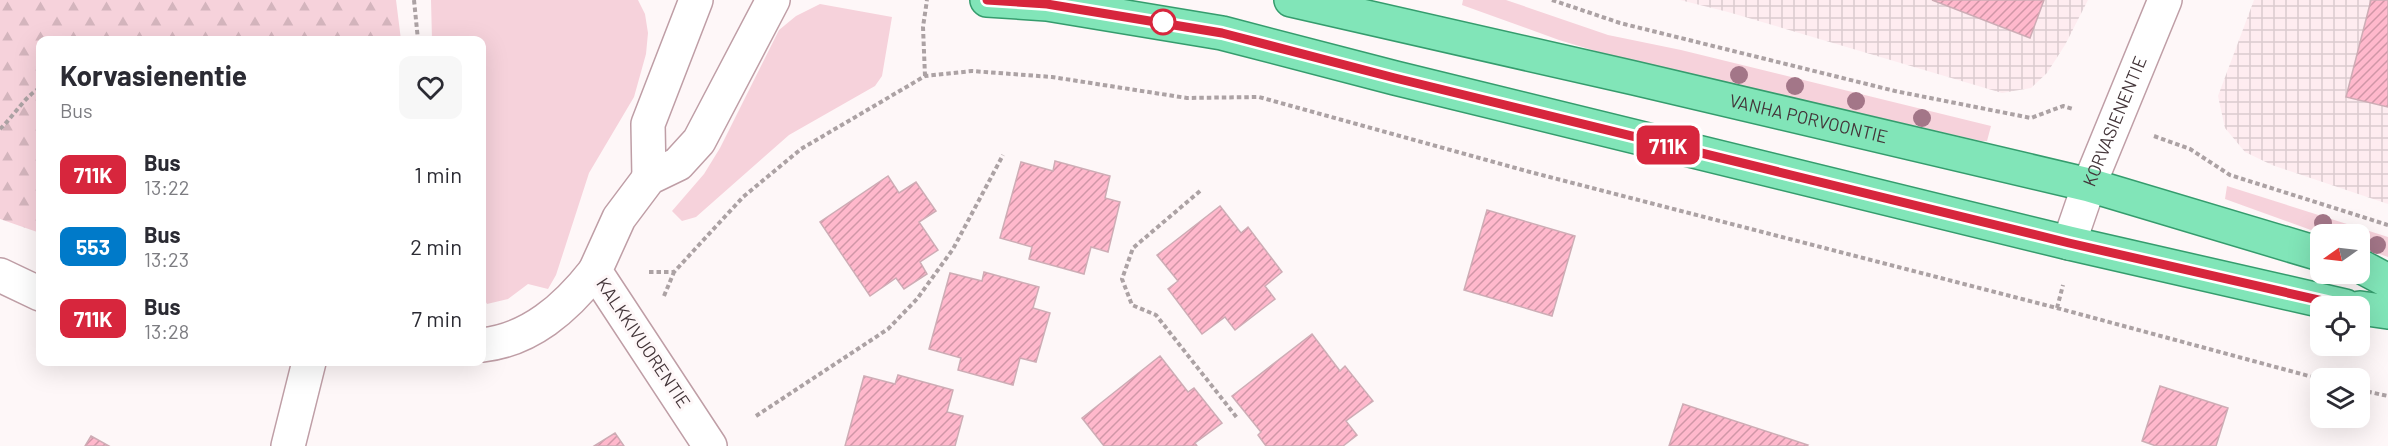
<!DOCTYPE html>
<html lang="en">
<head>
<meta charset="utf-8">
<style>
	:root { --surface:#fff; --page:#f7f7f7; --text:#2b2b33; --muted:#7c7c81 }
	body { margin:0; font-family:Barlow,sans-serif; background:var(--page); color:var(--text); height:100vh; display:flex; flex-direction:column; font-size:22px; white-space:nowrap }
	* { box-sizing:border-box; margin:0 }
	p { font-size:20px; color:var(--muted) }
	.icon { flex:none; width:33px; height:33px; fill:none; stroke:currentColor; stroke-width:2; stroke-linecap:round; stroke-linejoin:round }
	.map { position:relative; flex:1; overflow:hidden }
	.sheet { position:absolute; left:36px; top:36px; width:450px; height:330px; display:flex; flex-direction:column; background:var(--surface); border-radius:12px; box-shadow:0 6px 24px #0002 }
	.sheet>* { flex:none }
	.badge { padding:0 12px; border-radius:9px; font-size:21px; line-height:39px }
	.needle { width:39px; rotate:256deg }
	.controls { position:absolute; left:2310px; top:224px; display:grid; gap:12px }
	.controls a { display:grid; place-items:center; width:60px; height:60px; border-radius:12px; background:var(--surface); box-shadow:0 6px 24px #0002; font-size:30px }
	.map>.badge { position:absolute; translate:-50% -50%; box-shadow:0 0 0 3px #fff }
	.round { display:grid; place-items:center; flex:none; width:63px; height:63px; border-radius:12px; background:var(--page) }
	.overview { display:flex; align-items:center; justify-content:space-between; height:102px; padding:0 24px }
	h1 { font-size:28px; font-weight:700; line-height:45px }
	ul { padding:0; list-style:none }
	li { display:flex; align-items:center; gap:18px; height:72px; padding:0 24px }
	li div { flex:1 }
	li b { display:block; font-size:22px }
	li em { font-style:normal }
	li .badge { min-width:66px; font-weight:700; text-align:center }
	.map>svg:first-child { display:block }
	.industrial { fill:url(#industrial-grid) }
	.green { fill:#f6d2db }
	.forest { fill:url(#forest-firs) }
	.building { fill:url(#building-hatch); stroke:#ceacb5; stroke-width:1.5 }
	.lines { fill:none; stroke-linecap:round; stroke-linejoin:round }
	.minor-casing { stroke:#bf9ea6; stroke-width:36 }
	.tertiary-casing { stroke:#bf9ea6; stroke-width:36 }
	.primary-casing { stroke:#359c6d; stroke-width:36 }
	.path { stroke:#aca2a4; stroke-width:4; stroke-dasharray:4.5 3; stroke-linecap:butt }
	.minor { stroke:#fff; stroke-width:33 }
	.tertiary { stroke:#fff; stroke-width:33 }
	.primary { stroke:#81e5b8; stroke-width:33 }
	.tree { fill:#a37688 }
	.line-casing { stroke:#fff; stroke-width:14 }
	.line { stroke:#d7263d; stroke-width:9 }
	.stop-dot { fill:#fff; stroke:#d7263d; stroke-width:3 }
	.labels { text-anchor:middle; stroke-width:6; stroke-linejoin:round; paint-order:stroke }
	.street-label { font-size:18px; fill:#433539; stroke:#fef7f8 }
</style>
</head>
<body>
<div class="map">
<svg width="2388" height="446" viewBox="0 0 2388 446">
	<defs>
		<pattern id="industrial-grid" width="8" height="8" patternUnits="userSpaceOnUse" patternTransform="scale(1.5)"><rect width="8" height="8" fill="#feecf0"/><path d="M0 4h8M4 0v8" fill="none" stroke="#dbcbcf"/></pattern>
		<pattern id="forest-firs" width="22" height="20" patternUnits="userSpaceOnUse" patternTransform="scale(1.5)"><rect width="22" height="20" fill="#f6d2db"/><path d="M5 1l3.5 6h-7zM16 11l3.5 6h-7z" fill="#d4b5bd"/></pattern>
		<pattern id="building-hatch" width="6" height="6" patternUnits="userSpaceOnUse" patternTransform="scale(1.5)"><rect width="6" height="6" fill="#ffb8cc"/><path d="M-1 1l2-2M0 6l6-6M5 7l2-2" fill="none" stroke="#d096a7"/></pattern>
	</defs>
	<rect width="100%" height="100%" fill="#fef7f8"/>
	<path class="industrial" d="M1680,0H2088L2065,45L2047,73L2031,88L2002,93L1728,12Z
		M2254,0H2388V204L2272,165L2245,152L2225,128L2218,96Z"/>
	<path class="green" d="M431,0H638L645,14L648,33L646,54L634,97L589,173L556,275L548,289L528,284L508,299L487,304L482,295V40H432Z
		M1463,0H1506L1608,35L1681,50L1991,126L1987,141H1981L1612,56L1559,40L1462,5Z
		M820,4L892,17L882,76L875,86L789,135L696,217L682,221L672,211L704,174L720,148L779,30L796,16Z
		M2227,186L2388,237V257L2360,247V234H2322L2225,199Z"/>
	<path class="forest" d="M0,0H396L401,40H40V233L0,219Z"/>
	<path class="building" d="M1932,0H2044L2030,38Z
		M2371,0H2388V107L2346,97Z
		M2371,0H2388V107L2346,97Z
		M1055,161L1110,176L1105,198L1120,202L1108,252L1091,247L1084,274L1029,259L1032,247L1000,238L1021,162L1053,171Z
		M888,176L899,193L916,182L936,211L919,222L938,250L920,262L927,274L904,289L896,278L870,296L820,222Z
		M1220,206L1241,233L1248,227L1282,272L1265,286L1275,299L1235,330L1225,317L1202,334L1168,289L1178,281L1157,255Z
		M1487,210L1575,236L1552,316L1464,290Z
		M984,272L1039,287L1033,308L1050,313L1036,362L1020,358L1013,385L958,370L961,358L929,349L950,273L982,281Z
		M1312,334L1340,371L1345,366L1373,401L1346,421L1357,435L1343,446H1266L1258,435L1261,432L1232,396Z
		M1160,356L1188,392L1194,388L1222,423L1195,443L1197,446H1104L1082,418Z
		M898,375L953,390L947,412L963,416L955,446H845L864,376L895,384Z
		M2160,386L2228,408L2216,446H2156L2142,441Z
		M1683,404L1808,445L1807,446H1669Z
		M615,433L624,446H594Z
		M91,436L109,446H85Z"/>
	<g class="lines">
		<defs>
			<path id="minor" d="M0,275L40,294
				M482,345C530,340 566,308 595,271
				M288,446L309,362"/>
			<g id="tertiary">
				<path d="M649,178L648,124L696,0"/>
				<path id="s1" d="M2069,243L2089,185L2165,0"/>
				<path d="M710,446L595,271L619,218L649,178L678,164L699,141L773,0"/>
			</g>
			<g id="primary">
				<path d="M987,0L1047,4L1222,33L1395,78L2069,243L2345,306"/>
				<path id="s2" d="M1291,0L1634,78L2089,185L2320,254"/>
				<path d="M2360,266L2388,281"/>
				<path d="M2360,308L2388,312"/>
			</g>
		</defs>
		<use href="#minor" class="minor-casing"/>
		<use href="#tertiary" class="tertiary-casing"/>
		<use href="#primary" class="primary-casing"/>
		<path class="path" d="M414,0L418,40
			M1552,0L1620,23L1895,91L2031,118L2063,106L2073,109
			M925,76L923,27L927,0
			M0,129C14,116 24,97 40,88
			M2154,136L2190,149L2230,175L2388,225
			M1200,191L1133,248L1122,279L1132,305L1156,315L1238,419
			M649,272H674L743,197L801,149L925,76L972,71L1052,77L1187,98L1259,97L1530,172L2057,308L2320,379
			M664,296L674,272
			M2057,308L2063,285
			M2360,390L2388,396
			M756,416L888,329L917,299L953,249L1003,155"/>
		<use href="#minor" class="minor"/>
		<use href="#tertiary" class="tertiary"/>
		<use href="#primary" class="primary"/>
	</g>
	<g class="tree">
		<circle cx="1739" cy="75" r="9"/>
		<circle cx="1795" cy="86" r="9"/>
		<circle cx="1856" cy="101" r="9"/>
		<circle cx="1922" cy="118" r="9"/>
		<circle cx="2323" cy="223" r="9"/>
		<circle cx="2377" cy="245" r="9"/>
	</g>
	<g class="lines">
		<defs>
			<path id="line" d="M987,0L1047,4L1222,33L1395,78L2069,243L2345,306"/>
		</defs>
		<use href="#line" class="line-casing"/>
		<use href="#line" class="line"/>
	</g>
	<circle class="stop-dot" cx="1163" cy="22" r="12"/>
	<g class="labels">
		<g class="street-label">
			<text dy="6" stroke="none"><textPath href="#s2" startOffset="531">VANHA PORVOONTIE</textPath></text>
			<text dy="6" stroke="none"><textPath href="#s1" startOffset="130">KORVASIENENTIE</textPath></text>
			<text transform="translate(643 343) rotate(56)" y="6">KALKKIVUORENTIE</text>
		</g>
	</g>
</svg>
<div class="controls">
<a><svg class="needle" viewBox="-14 -14 28 28"><path d="M0-13l5 13h-10z" fill="#e53935"/><path d="M0 13l5-13h-10z" fill="#7c7c81"/></svg></a>
<a><svg class="icon" aria-label="locate" viewBox="0 0 24 24"><circle cx="12" cy="12" r="6"/><path d="M12 2v4M12 18v4M2 12h4M18 12h4"/></svg></a>
<a><svg class="icon" aria-label="layers" viewBox="0 0 24 24"><path d="M12 4l9 5-9 5-9-5zM3 14l9 5 9-5"/></svg></a>
</div>
<b class="badge" style="left:1668px;top:145px;background:#d7263d;color:#fff">711K</b>
<section class="sheet">
<div class="overview"><div><h1>Korvasienentie</h1><p>Bus</p></div><a class="round"><svg class="icon" aria-label="heart" viewBox="0 0 24 24"><path d="M12 20l-8-8c-3-5 5-10 8-4 3-6 11-1 8 4z"/></svg></a></div>
<ul>
<li><span class="badge" style="background:#d7263d;color:#fff">711K</span><div><b>Bus</b><p>13:22</p></div><em>1 min</em></li>
<li><span class="badge" style="background:#007ac9;color:#fff">553</span><div><b>Bus</b><p>13:23</p></div><em>2 min</em></li>
<li><span class="badge" style="background:#d7263d;color:#fff">711K</span><div><b>Bus</b><p>13:28</p></div><em>7 min</em></li>
</ul>
</section>
</div>
</body>
</html>
